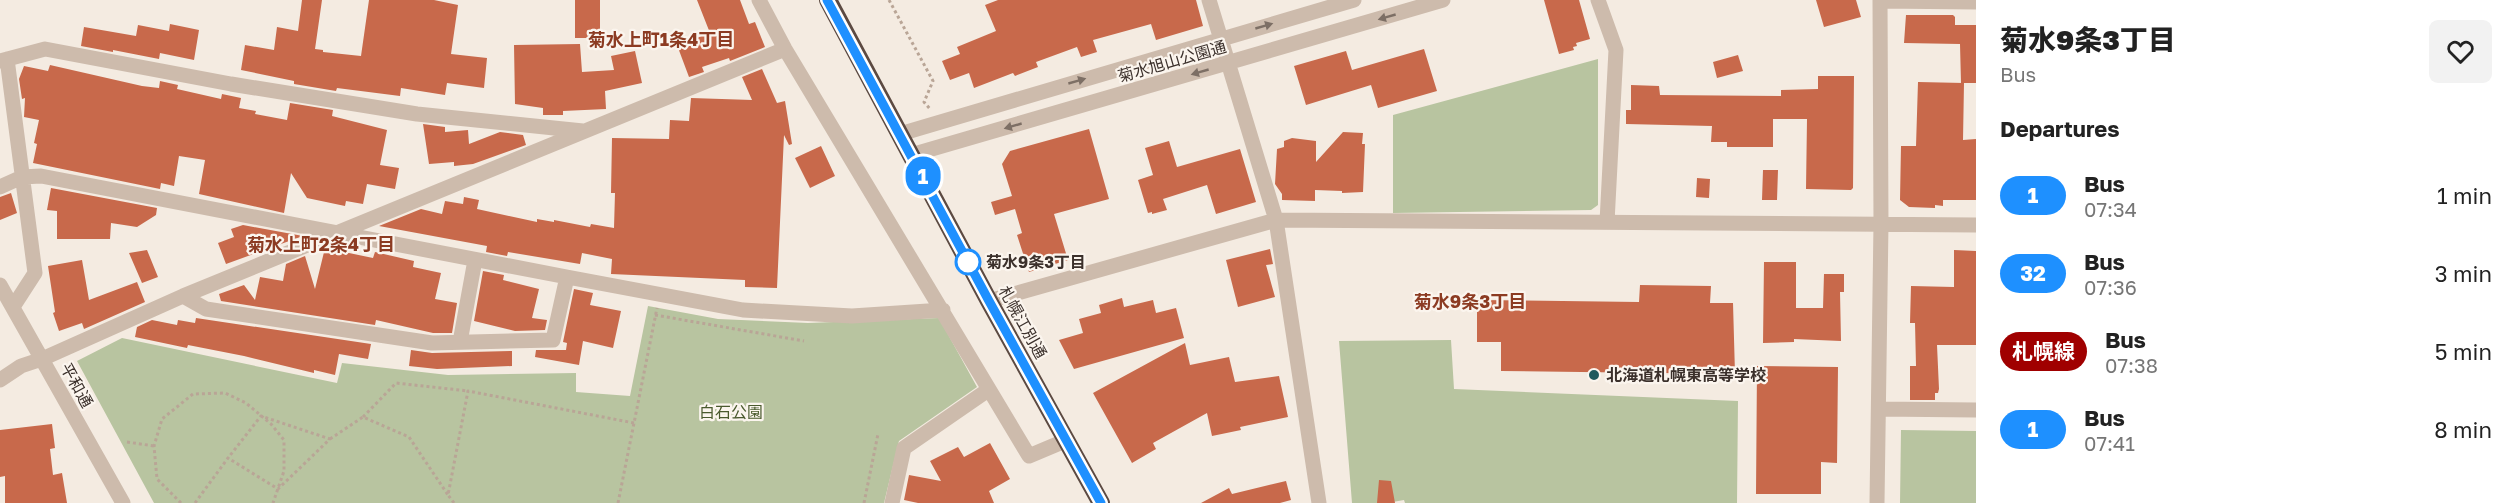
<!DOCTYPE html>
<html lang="en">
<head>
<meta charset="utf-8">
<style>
	:root { --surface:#fff; --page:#f2f2f2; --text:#222; --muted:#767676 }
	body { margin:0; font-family:"Golos Text","Noto Sans JP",sans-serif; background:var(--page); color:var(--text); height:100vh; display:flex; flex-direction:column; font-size:22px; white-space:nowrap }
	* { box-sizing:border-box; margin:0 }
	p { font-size:20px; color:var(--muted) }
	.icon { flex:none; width:33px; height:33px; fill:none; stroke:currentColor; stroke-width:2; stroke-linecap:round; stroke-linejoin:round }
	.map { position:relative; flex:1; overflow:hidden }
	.sheet { display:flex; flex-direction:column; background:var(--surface); width:540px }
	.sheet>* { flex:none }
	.badge { padding:0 12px; border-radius:20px; font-size:21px; line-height:39px }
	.map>.badge { position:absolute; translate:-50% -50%; box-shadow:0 0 0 3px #fff }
	h2 { padding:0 24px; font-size:22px; line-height:54px }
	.round { display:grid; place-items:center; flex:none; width:63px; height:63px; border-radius:9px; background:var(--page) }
	.overview { display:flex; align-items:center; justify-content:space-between; height:102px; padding:0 24px }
	h1 { font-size:28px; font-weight:800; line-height:45px }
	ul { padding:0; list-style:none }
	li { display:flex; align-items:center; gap:18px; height:78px; padding:0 24px }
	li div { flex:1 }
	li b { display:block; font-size:22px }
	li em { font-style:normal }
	li .badge { min-width:66px; font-weight:700; text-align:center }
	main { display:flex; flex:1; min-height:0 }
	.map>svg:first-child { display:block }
	.green { fill:#b8c4a0 }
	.building { fill:#c8694b }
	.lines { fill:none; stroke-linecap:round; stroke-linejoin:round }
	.path { stroke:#b9a596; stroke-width:3; stroke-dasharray:3 3; stroke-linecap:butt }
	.minor { stroke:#cdbbac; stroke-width:15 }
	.highway { stroke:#5c4a42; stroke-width:18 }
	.oneway { fill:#7d6f65 }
	.line-casing { stroke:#fff; stroke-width:14 }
	.line { stroke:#1e90ff; stroke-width:9 }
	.stop-dot { fill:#fff; stroke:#1e90ff; stroke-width:3 }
	.poi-dot { fill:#1f5a5e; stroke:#fbf5ee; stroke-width:2 }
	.labels { text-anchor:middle; stroke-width:4.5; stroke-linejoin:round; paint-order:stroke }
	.street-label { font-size:16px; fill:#3b302b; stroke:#fbf5ee }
	.stop-label { font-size:16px; font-weight:bold; fill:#3b302b; stroke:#fbf5ee; text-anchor:start }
	.poi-label { font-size:16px; font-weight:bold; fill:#3b302b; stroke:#fbf5ee; text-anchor:start }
	.park-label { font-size:16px; fill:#4a5a2e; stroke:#fbf5ee }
	.neighbourhood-label { font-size:18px; font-weight:bold; fill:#8c3b22; stroke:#fbf5ee }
</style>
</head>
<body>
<main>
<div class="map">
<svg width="1976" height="503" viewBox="0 0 1976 503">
	<rect width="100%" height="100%" fill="#f4ebe1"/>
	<path class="green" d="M1598,59V205L1591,210L1393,213V115Z
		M648,306L718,319L808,323L939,318L977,387L899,441L884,503H154L77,361L122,338L337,383L342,363L448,375L576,373V392L630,396Z
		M1451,340L1454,389L1738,401L1737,503H1405L1404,500L1387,503H1352L1339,341Z
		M1901,430L1976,431V503H1900Z"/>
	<path class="building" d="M302,0H322L315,49L323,50V52L361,56L369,0H434L458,5L451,54L487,58L484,88L447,83L445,95L401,88L400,96L337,88L336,91L294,84V81L241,70L245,45L274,50L277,27L298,31Z
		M575,0H600V38H575Z
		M697,0H740L749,24L755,22L765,47L730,61L729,58L702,67L704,72L689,77L677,45L710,33Z
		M998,0H1196L1203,26L1156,40L1151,24L1093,40L1097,52L1081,57L1077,47L1036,62L1038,67L1015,76L1013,73L974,88L969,73L950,80L942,61L960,54L957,47L996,31L985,5Z
		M1544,0H1579L1590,39L1576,43L1577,46L1573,47L1574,50L1559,54Z
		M1816,0H1856L1861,17L1824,27Z
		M1906,15H1953L1955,17V25H1976V83H1961L1960,44L1904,43Z
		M170,24L199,30L194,60L160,53L159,59L113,50V52L81,46L84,27L136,36L138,25L169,31Z
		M580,44L582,72L614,70L611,56L635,51L642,83L605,91L606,109L563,111V115H543V108L515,104L514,45Z
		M1424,49L1437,91L1378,108L1371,85L1306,105L1294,66L1346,51L1352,70Z
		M1738,55L1743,71L1717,78L1713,62Z
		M50,65L142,86L159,88L160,81L178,85L177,89L221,99L222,94L241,98L239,108L256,111L255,114L287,120L290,103L333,110L332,116L387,130L380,165L399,168L395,189L367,184L363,204L346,201L345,206L307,198L291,173L284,213L199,194L205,160L179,156L174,186L161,183L160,189L33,163L37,144L34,143L39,120L24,117L25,98L22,99L19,79L24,66L48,71Z
		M762,69L777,103L785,101L792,144L789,145L784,135L777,288L745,287V280L611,274L612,259L582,253L580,264L508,252L507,256L486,252L487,246L379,226L421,209L442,214L445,201L463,204L464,197L479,200L477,209L537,222V219L554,222V220L590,227L591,224L614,228L615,193H611L612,138L669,139L670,120L689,121L691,98L752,100L742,77Z
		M1818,76H1854L1853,188L1851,190L1806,189L1807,119H1773V147H1727V142H1711L1712,126L1626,124V110H1631V85L1659,86L1660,95L1781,96V90L1818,89Z
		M1918,82L1964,83L1963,140L1976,139V200H1943V206L1935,205V208L1909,207L1900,200L1901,146H1916Z
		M423,124L445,127V132L468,130L469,144L500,132L523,135L526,145L473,164L454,166V162L429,164Z
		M1089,129L1109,199L1054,214L1068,260L1029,272L1017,235L1022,233L1015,209L995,215L991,202L1012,196L1002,164L1010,151Z
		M1343,132L1363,133L1362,144H1365L1363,192L1342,193V191L1315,190V201L1282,200V194L1275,184L1277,149L1284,147V141L1292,138L1316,141V162Z
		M1169,141L1177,167L1240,149L1256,202L1216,214L1207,185L1163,199L1167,210L1152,214V212L1148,213L1138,180L1153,175L1145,148Z
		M821,146L835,176L810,188L795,158Z
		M1763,170H1778L1777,200H1762Z
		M1697,178L1710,179L1709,198L1696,197Z
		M51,188L157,208L156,215L137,227L111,223L110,239H57V211L47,210Z
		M11,193L17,213L0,220V197Z
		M243,225L303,236L226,264L218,243L234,237L231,229Z
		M325,248L373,258L375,252L414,261L413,267L441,273L435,299L457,303L452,333H433L376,320L375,325L221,301L219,294L244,285L255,300L260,277L283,281L286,264L305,256L315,289Z
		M1270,249L1273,264L1266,265L1275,297L1238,307L1226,260Z
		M147,250L158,277L142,283L129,253Z
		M1954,250L1976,251V345H1937L1939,389L1938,393H1935V400H1910V366H1916L1915,323H1910L1911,286L1954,287Z
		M82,260L89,300L137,282L145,302L84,329L82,323L59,331L53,313L55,312L48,266Z
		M1764,262H1796V308H1823L1824,274H1844V292H1840L1841,341L1794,339V342L1763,343Z
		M483,271L504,275L503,280L539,289L532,318L547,320L545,330L515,331L474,321Z
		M1640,285L1711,286L1710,303H1733L1735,374L1501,371V342H1477V300L1639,302Z
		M574,289L593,293L590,305L621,311L613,348L583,341L579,365L535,357L536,350H566L567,343L563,342Z
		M1122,298L1124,307L1153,300L1156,313L1176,308L1184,338L1074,369L1059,340L1083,333L1079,319L1101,313L1099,305Z
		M196,318L371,344L368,359L339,354L335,375L314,370V373L244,356L188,345L187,348L135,337L137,327L152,320L177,325L178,320L195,323Z
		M1185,343L1190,365L1229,357L1235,382L1279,376L1288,417L1240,427L1241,430L1212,436L1207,413L1153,443L1156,449L1132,463L1093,393Z
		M411,350L432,353L512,351V366L437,369L409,366Z
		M1757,366L1838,367L1837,463L1821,462V494H1756Z
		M52,424L55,448L50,449L53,475L62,473L67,503H5V476L0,477V430Z
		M990,443L1010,479L989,491L994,503H918L904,500L909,475L941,481L930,461L958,447L964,457Z
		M1379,480L1391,481L1395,503H1377Z
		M1286,481L1291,500L1280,503H1201L1229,488L1232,494Z"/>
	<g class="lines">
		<path class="path" d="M889,0L933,81L924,102L930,109
			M655,315L804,341
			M363,417L396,383L468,391
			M330,439L363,417L409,437L448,495
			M127,442L154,446
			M181,503L157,479L154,446L162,419L193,394L225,393L246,403L271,424L284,440V471L273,503
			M195,503L228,458L278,489L330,439L261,416L228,458
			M454,503L448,495L468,391L634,423
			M618,503L657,308
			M864,503L878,434"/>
		<path class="minor" d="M759,0L785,49L1029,456L1067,440
			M1209,0L1276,220L1319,503
			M1598,0L1616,50L1607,222
			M1881,1L1976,2
			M7,59L35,273L13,307
			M0,61L45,49L231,84L417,114L583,131
			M900,134L1354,0
			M911,155L1443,0
			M0,187L22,177L41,176L567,277
			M0,285L123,503
			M183,296L206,309L432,343L553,340L567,277L743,310L852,316L943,310
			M989,301L1276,220L1976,225
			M460,342L475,260
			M0,380L21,366L42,359L183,296L785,49
			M1879,409L1976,410
			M892,503L904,448L988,390
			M1877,503L1881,224L1880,0"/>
		<path class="highway" d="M828,0L989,301L1101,503"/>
	</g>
	<defs><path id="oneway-solid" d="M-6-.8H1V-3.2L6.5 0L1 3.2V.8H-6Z" transform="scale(1.5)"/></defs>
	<g class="oneway">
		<use href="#oneway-solid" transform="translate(1387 17) rotate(164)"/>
		<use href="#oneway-solid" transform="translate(1264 26) rotate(-16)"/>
		<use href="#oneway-solid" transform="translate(1200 72) rotate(164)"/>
		<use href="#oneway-solid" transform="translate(1077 81) rotate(-16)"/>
		<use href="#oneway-solid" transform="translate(1013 126) rotate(164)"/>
	</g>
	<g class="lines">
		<defs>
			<path id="line" d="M827,0L989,301L1101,503"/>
		</defs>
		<use href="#line" class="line-casing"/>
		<use href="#line" class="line"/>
	</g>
	<circle class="stop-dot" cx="968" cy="262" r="12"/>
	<circle class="poi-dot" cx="1594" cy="375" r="6"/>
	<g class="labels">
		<g class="street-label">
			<text transform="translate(1172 61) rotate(-16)" y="6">菊水旭山公園通</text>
			<text transform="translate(1023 322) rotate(61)" y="6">札幌江別通</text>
			<text transform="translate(77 385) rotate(61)" y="6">平和通</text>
		</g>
		<g class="stop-label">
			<text x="986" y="268">菊水9条3丁目</text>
		</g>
		<g class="poi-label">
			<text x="1606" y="381">北海道札幌東高等学校</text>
		</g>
		<g class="park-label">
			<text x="731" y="418">白石公園</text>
		</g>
		<g class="neighbourhood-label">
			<text x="661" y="46">菊水上町1条4丁目</text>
			<text x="321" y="251">菊水上町2条4丁目</text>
			<text x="1470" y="308">菊水9条3丁目</text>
		</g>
	</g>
</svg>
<b class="badge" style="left:923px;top:176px;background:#1e90ff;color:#fff">1</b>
</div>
<section class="sheet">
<div class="overview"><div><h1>菊水9条3丁目</h1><p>Bus</p></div><a class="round"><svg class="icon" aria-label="heart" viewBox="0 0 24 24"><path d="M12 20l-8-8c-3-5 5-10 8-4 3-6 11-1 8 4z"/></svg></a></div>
<h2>Departures</h2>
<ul>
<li><span class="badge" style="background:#1e90ff;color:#fff">1</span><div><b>Bus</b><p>07:34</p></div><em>1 min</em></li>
<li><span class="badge" style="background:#1e90ff;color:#fff">32</span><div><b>Bus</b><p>07:36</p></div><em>3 min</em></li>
<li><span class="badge" style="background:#a00000;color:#fff">札幌線</span><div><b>Bus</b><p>07:38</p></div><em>5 min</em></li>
<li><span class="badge" style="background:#1e90ff;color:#fff">1</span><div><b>Bus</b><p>07:41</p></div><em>8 min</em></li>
</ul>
</section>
</main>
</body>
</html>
